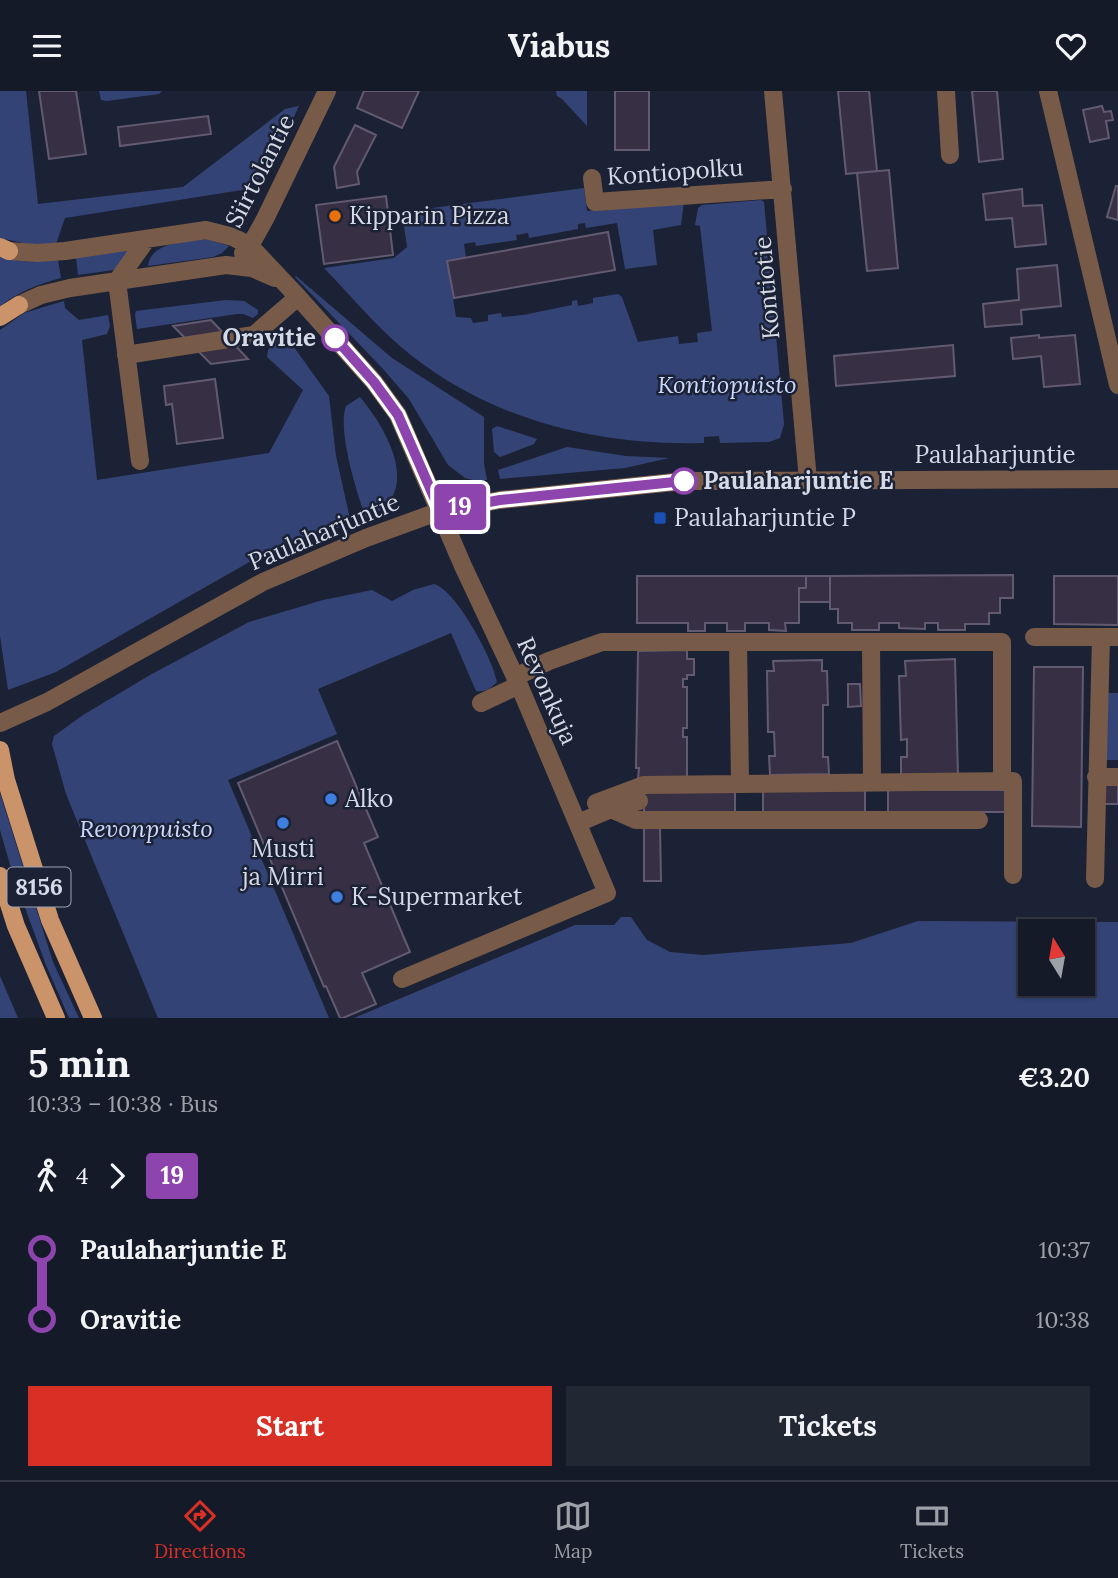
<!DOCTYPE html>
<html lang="en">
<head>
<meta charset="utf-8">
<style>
	:root { --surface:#151a28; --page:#222734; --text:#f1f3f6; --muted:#9da1a8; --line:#343845; --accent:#d93025 }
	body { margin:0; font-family:Lora,serif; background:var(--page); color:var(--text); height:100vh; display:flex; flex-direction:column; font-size:26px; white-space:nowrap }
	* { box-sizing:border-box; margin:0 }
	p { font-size:23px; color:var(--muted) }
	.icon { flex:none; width:38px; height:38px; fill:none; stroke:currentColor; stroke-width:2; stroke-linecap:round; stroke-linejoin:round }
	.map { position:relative; height:927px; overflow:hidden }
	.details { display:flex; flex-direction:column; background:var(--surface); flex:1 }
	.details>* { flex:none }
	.badge { padding:0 14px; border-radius:5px; font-size:24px; line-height:46px }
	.needle { width:46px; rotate:349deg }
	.buttons { position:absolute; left:1018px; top:828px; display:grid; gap:14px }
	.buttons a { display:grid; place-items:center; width:77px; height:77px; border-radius:0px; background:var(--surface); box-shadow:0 2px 5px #0004,0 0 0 2px var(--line); font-size:35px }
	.map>.badge { position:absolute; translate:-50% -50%; box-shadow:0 0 0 4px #fff }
	.legs { display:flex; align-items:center; gap:10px; height:77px; padding:0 28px; font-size:23px }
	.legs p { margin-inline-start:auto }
	.summary { display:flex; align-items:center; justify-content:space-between; height:119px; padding:0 28px }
	h1 { font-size:38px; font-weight:700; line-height:52px }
	.primary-button { display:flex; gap:14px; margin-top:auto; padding:14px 28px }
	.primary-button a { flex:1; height:80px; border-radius:0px; background:var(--accent); color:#fff; font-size:28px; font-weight:700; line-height:80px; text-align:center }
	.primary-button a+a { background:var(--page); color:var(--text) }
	ul { padding:0 28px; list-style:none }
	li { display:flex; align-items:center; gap:24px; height:70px; font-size:26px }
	li i { display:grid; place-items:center; width:10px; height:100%; margin:0 9px; background:currentColor }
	li i::after { content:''; width:18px; height:18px; margin:-9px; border:5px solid; border-radius:50%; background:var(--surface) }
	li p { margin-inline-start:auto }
	li:first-child i { background:linear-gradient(#0000 50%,currentColor 0) }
	li:last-child i { background:linear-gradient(currentColor 50%,#0000 0) }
	header { display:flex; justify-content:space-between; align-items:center; height:91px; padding:0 28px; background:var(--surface); font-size:32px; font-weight:700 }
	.dock { display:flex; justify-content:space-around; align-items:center; height:98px; border-top:2px solid var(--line); background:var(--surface); font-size:19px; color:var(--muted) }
	.dock a { display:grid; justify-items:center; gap:4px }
	.dock .selected { color:var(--accent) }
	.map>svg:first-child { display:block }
	.green { fill:#344376; fill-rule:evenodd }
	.building { fill:#372f44; stroke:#625a71; stroke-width:2 }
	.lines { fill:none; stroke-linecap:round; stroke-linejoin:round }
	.minor { stroke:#775b48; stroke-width:18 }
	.major { stroke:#cb936a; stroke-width:18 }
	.line-1-casing { stroke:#fff; stroke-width:16 }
	.line-1 { stroke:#8e44ad; stroke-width:10 }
	.food-dot { fill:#e8710a; stroke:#1c2235; stroke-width:2.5 }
	.stop-1-dot { fill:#fff; stroke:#8e44ad; stroke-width:3.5 }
	.transit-dot { fill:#1a4fb4; stroke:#1c2235; stroke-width:2.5 }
	.shop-dot { fill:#3f7fe0; stroke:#1c2235; stroke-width:2.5 }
	.labels { text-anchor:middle; stroke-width:5; stroke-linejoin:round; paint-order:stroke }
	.shield { fill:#1c2235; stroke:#9ea3b2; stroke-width:2 }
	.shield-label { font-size:23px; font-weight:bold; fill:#d5dae7 }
	.street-label { font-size:24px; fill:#d5dae7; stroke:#1c2235 }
	.poi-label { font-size:24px; fill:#d5dae7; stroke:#1c2235; text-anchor:start }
	.stop-label { font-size:24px; font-weight:bold; fill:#d5dae7; stroke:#1c2235; text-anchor:end }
	.park-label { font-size:24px; font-style:italic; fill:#cbd9fe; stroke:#1c2235 }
</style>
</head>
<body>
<header><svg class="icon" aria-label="menu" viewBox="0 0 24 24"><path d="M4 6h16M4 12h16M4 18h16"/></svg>Viabus<svg class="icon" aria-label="heart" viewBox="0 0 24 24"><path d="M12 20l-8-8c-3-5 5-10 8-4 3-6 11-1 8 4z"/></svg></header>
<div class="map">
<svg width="1118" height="927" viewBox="0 0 1118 927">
	<rect width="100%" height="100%" fill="#1c2235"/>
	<path class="green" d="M0,0H26L38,113L183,96L285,18L299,15C285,43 272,87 242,99L65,127L56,153L33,154L0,147Z
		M99,0H162L159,3L107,10L101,9Z
		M556,0H587V35L562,8L557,5Z
		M584,97L587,120L684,110L681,134L653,139L657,174L625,178L617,132L586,137L585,132L578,133V138L529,147L528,142L516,144L517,149L476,155L475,151L464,153L466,166L447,170L456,226L471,227L473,232L488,230V224L501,222L502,226L523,224L572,214V210L577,209L578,215L593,212V207L618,203L622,206L638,251L678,245L679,253L698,251L697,242L712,240L700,135L695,134L698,117L702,114L761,109L764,111L784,333L780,347L769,351L720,352L719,345L704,346V352C599,355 495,330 412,265C379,239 353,207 324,177L394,167L407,156L402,121Z
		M207,148L229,155L222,162L213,166L148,175C151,150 187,151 207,148Z
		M131,159V161L114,179L78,184L76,166Z
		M0,165C19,172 39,171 58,169L61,187C38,193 19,201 0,215Z
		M296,185L392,267L484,326V372L487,389L477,390L465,387L448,374L409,308L384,279L295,186Z
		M226,209L244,210L258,219V223L253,227L243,223H237L137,238L135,224L136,220Z
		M64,210L65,217L79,229L108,224L110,235L107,243L82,249L97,389L269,362L303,299L267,266C268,255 272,249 282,244L286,245L329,305L336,365L351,432L260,465L56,581L8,599L0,545V239L24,222Z
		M360,306C387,338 425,404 366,427C357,403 337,338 346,315Z
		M497,335L537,348L534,353L500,366L494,361L492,338Z
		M567,356L626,365L669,367L625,377L500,388L498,379Z
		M434,493C456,499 493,568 497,591C490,598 486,601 476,600L451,542L318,598L337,643L228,689L329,927H158L66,703L52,653L54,645L83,624L150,584L249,531L323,509L372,499L392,510L413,499Z
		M1105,602H1118V669H1104Z
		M0,702L53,871L79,927H69L46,874L13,784L0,739Z
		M621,826H631L647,849L670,861L703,864L851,852L918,830L1118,831V927H354L575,834H614ZM1083,840V892H1031V840Z
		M0,885L18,927H0Z"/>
	<path class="building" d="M39,0H76L86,63L49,68Z
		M364,0H419L402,37L357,17Z
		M615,0H649V59H615Z
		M838,0H869L877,80L846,83Z
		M972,0H997L1003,68L979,71Z
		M1102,15L1104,21L1111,20L1113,29L1106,30L1109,47L1090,51L1083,19Z
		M208,25L211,43L120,55L118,36Z
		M355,34L376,44L357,81L359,93L337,97L334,76Z
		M889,79L898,177L867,180L857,82Z
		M1116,95H1118V129L1107,126Z
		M1022,98L1023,115L1042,114L1046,153L1015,156L1012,127L986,129L983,103Z
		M386,105L393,164L324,173L316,114Z
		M608,141L615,179L454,207L447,170Z
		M1057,174L1061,215L1021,219L1022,233L985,236L983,213L1019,209L1017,178Z
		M211,229L248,268L211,273L173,235Z
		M1039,244V247L1075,244L1080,293L1044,296L1041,265L1013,268L1011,247Z
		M953,254L955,285L836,295L834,265Z
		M215,288L223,347L177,353L172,313L166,314L164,295Z
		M1013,484V507H1000V522H989V533H965V539H938V532H925V538L899,537V532H879V539H852V532H838V518H830V485Z
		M637,485H806V497H799V532H785L786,540L769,539V532H745V540H727V532H705V540H688V532H637Z
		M806,485H830V511H799V497H806Z
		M1054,485H1118V534L1054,533Z
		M687,559V568H694V584H687V588H683V596H687V637H683V646H687V688H638L639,677H636L638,560Z
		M955,568L958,685L901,687V666H907V648L901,649L899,585H906L905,570Z
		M822,569V580H827L828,614H823V666H828L829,683L770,684L769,665H775L774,641H768L767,580H774L773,570Z
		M1034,576H1083L1081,736L1032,735Z
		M848,593H860L861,615L848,616Z
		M337,650L378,746L364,752L410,861L362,882L376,913L343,927H340L326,895L324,896L238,692Z
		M1103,692H1118V713H1103Z
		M865,699V721L763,722V700Z
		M888,699H1005V721H888Z
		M644,700H735V722H644Z
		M644,737H660L661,790H644Z"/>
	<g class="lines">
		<path class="minor" d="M773,0L808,389
			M946,0L950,64
			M1048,0L1118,294
			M592,87L595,111L783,98
			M9,160L37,162L65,160L206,139L233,146L250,155L298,206L374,291L398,324L463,475L519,594L607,802L402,888
			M243,162L250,155L265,128L327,0
			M19,214L41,204L70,197L226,174L252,177L275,187
			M126,264L254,244L298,206
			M140,370L117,190L147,148
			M1034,546H1118
			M738,551L740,692
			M871,551L872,691
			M515,586L549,570L602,551H1002V690
			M481,612L519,594
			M0,632L47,611L263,491L366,447L440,420L500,409L684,390L1118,388
			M1096,686H1118
			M596,712L644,694L1013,690V784
			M611,718L636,729H979
			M578,732L611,718L639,710
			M1095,788L1101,546"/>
		<path class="major" d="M0,156L9,160
			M0,226L19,214
			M0,659L6,689L50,829L93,927
			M0,785L16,835L56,927"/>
	</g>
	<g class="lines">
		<defs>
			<path id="line-1" d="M335,247L374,291L398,324L440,420L500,409L684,390"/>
		</defs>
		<use href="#line-1" class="line-1-casing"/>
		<use href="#line-1" class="line-1"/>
	</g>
	<circle class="food-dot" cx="335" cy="125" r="7"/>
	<g class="stop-1-dot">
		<circle cx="335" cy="247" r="12"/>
		<circle cx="684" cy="390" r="12"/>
	</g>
	<rect class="transit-dot" x="653" y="420" width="14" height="14" rx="3.5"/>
	<g class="shop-dot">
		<circle cx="331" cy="708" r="7"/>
		<circle cx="283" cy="732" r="7"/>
		<circle cx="337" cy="806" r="7"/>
	</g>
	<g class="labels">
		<rect class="shield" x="7.5" y="776.5" width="63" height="39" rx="5"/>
		<g class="shield-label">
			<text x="39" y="804">8156</text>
		</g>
		<g class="street-label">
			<text transform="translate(260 80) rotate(-63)" y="8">Siirtolantie</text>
			<text transform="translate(675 81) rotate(-4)" y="8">Kontiopolku</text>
			<text transform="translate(767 197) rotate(-95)" y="8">Kontiotie</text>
			<text x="995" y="372">Paulaharjuntie</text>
			<text transform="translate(324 441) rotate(-23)" y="8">Paulaharjuntie</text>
			<text transform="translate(547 600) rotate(66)" y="8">Revonkuja</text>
		</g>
		<g class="poi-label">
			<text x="349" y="133">Kipparin Pizza</text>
			<text x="674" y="435">Paulaharjuntie P</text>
			<text x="345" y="716">Alko</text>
			<text x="283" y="766" text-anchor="middle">Musti<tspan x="283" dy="28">ja Mirri</tspan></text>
			<text x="351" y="814">K-Supermarket</text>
		</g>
		<g class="stop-label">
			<text x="316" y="255">Oravitie</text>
			<text x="703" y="398" text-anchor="start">Paulaharjuntie E</text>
		</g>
		<g class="park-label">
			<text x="727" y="302">Kontiopuisto</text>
			<text x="146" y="746">Revonpuisto</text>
		</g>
	</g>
</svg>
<div class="buttons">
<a><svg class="needle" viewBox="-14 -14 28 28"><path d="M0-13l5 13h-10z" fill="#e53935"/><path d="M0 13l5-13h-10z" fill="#9da1a8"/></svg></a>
</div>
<b class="badge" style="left:460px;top:416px;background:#8e44ad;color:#fff">19</b>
</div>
<section class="details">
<div class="summary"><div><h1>5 min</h1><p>10:33 – 10:38 · Bus</p></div><b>€3.20</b></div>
<div class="legs"><svg class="icon" aria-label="walk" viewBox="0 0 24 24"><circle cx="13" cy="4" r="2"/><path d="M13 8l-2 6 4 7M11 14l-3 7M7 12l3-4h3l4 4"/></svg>4<svg class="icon" aria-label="forward" viewBox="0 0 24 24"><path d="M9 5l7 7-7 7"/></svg><b class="badge" style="background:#8e44ad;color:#fff">19</b></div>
<ul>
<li><i style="color:#8e44ad"></i><b>Paulaharjuntie E</b><p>10:37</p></li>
<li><i style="color:#8e44ad"></i><b>Oravitie</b><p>10:38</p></li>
</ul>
<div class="primary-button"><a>Start</a><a>Tickets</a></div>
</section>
<nav class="dock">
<a class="selected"><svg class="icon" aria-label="directions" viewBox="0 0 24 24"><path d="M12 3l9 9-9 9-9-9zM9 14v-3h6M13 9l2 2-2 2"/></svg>Directions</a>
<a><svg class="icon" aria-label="map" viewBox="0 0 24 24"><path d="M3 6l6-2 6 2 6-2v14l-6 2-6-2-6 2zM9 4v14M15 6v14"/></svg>Map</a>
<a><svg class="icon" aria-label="tickets" viewBox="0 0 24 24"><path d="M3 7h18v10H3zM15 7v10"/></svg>Tickets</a>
</nav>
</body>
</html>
